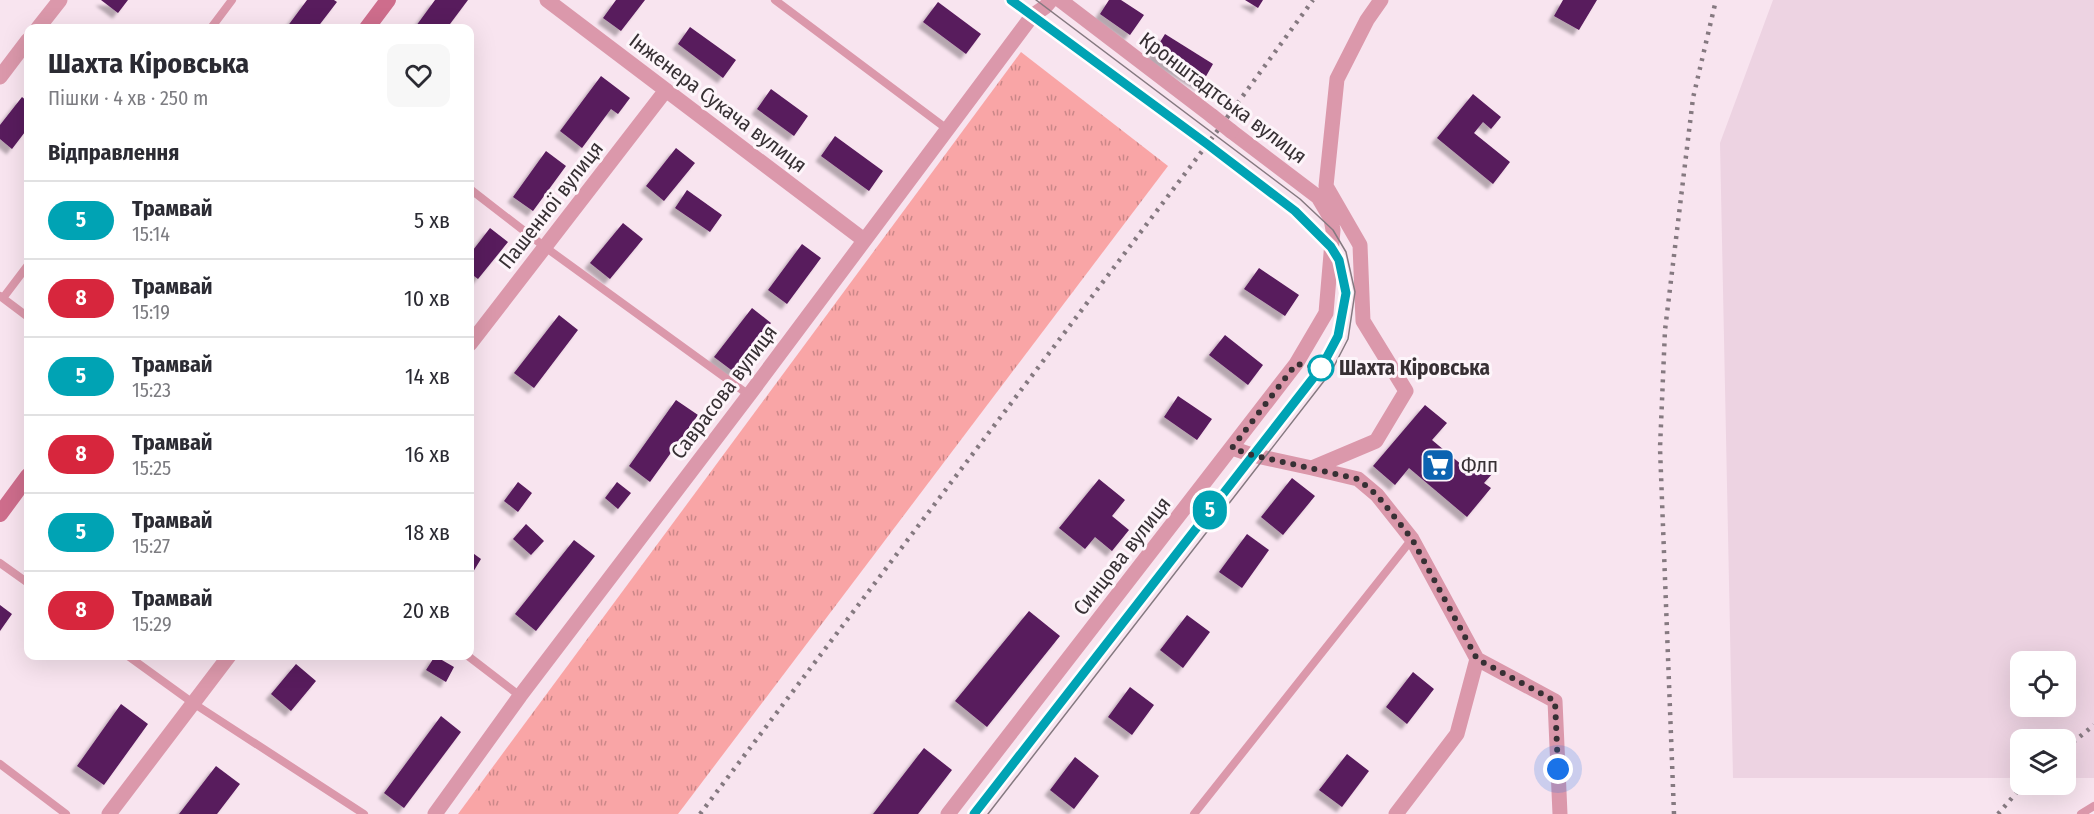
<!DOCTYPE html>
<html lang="uk">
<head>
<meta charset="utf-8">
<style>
	:root { --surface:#fff; --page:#f7f7f7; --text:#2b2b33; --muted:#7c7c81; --line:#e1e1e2 }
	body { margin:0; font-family:"Fira Sans Condensed",sans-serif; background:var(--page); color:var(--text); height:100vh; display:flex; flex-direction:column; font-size:22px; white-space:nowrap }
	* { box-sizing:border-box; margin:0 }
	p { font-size:20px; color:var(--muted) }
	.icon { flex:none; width:33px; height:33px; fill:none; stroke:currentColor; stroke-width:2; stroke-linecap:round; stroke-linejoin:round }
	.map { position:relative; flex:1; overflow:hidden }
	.sheet { position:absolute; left:24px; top:24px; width:450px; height:636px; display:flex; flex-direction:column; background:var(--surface); border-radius:12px; box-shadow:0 6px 24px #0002 }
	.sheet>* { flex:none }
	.badge { padding:0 12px; border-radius:20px; font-size:21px; line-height:39px }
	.controls { position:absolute; left:2010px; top:651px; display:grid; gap:12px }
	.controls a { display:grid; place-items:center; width:66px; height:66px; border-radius:12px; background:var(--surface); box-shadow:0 6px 24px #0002; font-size:30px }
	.you { position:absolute; width:30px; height:30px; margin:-15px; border:4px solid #fff; border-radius:50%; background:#1a73e8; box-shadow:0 0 0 9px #1a73e833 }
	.map>.badge { position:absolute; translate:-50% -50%; box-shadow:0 0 0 3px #fff }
	h2 { padding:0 24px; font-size:22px; line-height:54px }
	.round { display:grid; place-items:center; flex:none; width:63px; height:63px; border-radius:12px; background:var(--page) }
	.head { display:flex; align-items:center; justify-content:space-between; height:102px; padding:0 24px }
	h1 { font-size:28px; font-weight:700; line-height:45px }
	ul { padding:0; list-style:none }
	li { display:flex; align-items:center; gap:18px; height:78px; padding:0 24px; border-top:2px solid var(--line) }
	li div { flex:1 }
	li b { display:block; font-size:22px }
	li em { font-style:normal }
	li .badge { min-width:66px; font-weight:700; text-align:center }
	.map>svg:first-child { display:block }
	.built { fill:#edd3e2; fill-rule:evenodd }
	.grass { fill:url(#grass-tufts) }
	.building { fill:#581a5d; filter:url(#shadow) }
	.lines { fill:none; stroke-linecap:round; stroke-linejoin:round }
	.service { stroke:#db98ab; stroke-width:8 }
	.minor { stroke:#db98ab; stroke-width:15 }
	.secondary { stroke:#ce6d8c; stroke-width:16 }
	.tram { stroke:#857980; stroke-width:1.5 }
	.rail { stroke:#857980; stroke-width:4.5; stroke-dasharray:3 6; stroke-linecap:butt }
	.minor-bridge { stroke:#db98ab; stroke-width:15 }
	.line-casing { stroke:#fff; stroke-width:14 }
	.line { stroke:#00a3b4; stroke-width:9 }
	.walk { stroke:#373034; stroke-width:6; stroke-dasharray:0 10.8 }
	.stop-dot { fill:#fff; stroke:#00a3b4; stroke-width:3 }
	.labels { text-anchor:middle; stroke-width:6; stroke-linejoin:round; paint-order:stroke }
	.street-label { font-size:21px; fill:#373034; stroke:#fdf5fa }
	.stop-label { font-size:21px; font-weight:bold; fill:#373034; stroke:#fdf5fa; text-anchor:start }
	.poi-label { font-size:21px; fill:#373034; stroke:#fdf5fa; text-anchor:start }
</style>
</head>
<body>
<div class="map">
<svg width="2094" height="814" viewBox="0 0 2094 814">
	<defs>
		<pattern id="grass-tufts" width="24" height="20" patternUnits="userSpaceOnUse" patternTransform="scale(1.5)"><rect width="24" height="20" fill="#f9a5a6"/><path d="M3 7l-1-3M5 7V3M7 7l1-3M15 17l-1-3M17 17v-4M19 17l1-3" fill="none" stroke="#ca8788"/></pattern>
		<filter id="shadow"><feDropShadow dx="-5.5" dy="5.5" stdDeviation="1.5" flood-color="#0004"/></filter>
	</defs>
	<rect width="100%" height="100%" fill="#f8e4ef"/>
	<path class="built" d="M1773,0H2094V778H2066V740H2020V778H1733L1720,143ZM2020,662H2066V706H2020Z"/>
	<path class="grass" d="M1021,52L1168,166L678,814H458Z"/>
	<path class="building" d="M101,0H128L118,13Z
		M307,0H334L337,2L317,28H289L287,27Z
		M435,0H468L447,28H420L416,26Z
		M616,0H645L621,31L603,18Z
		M1109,0H1121L1144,15L1130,35L1100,14Z
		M1245,0H1263L1258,8Z
		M1563,0H1597L1579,30L1554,16Z
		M938,2L981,34L966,54L923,22Z
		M690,27L736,60L723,78L678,44Z
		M1165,34L1213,64L1201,85L1152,55Z
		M601,76L630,98L618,114L611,109L582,148L560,131Z
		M771,89L808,116L794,136L757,109Z
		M1473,94L1501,117L1491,129L1483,122L1474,133L1510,162L1493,184L1437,138Z
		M22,97L28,102V128L12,149L0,139V125Z
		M835,136L883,171L869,191L821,156Z
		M676,148L695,163L664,201L646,186Z
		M546,151L566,166L533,211L513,197Z
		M687,190L722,215L710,232L675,208Z
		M623,223L643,239L610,279L590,263Z
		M490,228L508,242L478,279L470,273V254Z
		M802,244L821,258L787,304L768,290Z
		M1259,268L1299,295L1285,316L1244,289Z
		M752,308L771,323L734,372L714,357Z
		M559,315L578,330L534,388L514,373Z
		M1225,335L1263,365L1248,385L1209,355Z
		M1178,396L1212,419L1197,440L1164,417Z
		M676,400L698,415L650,482L629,466Z
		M1425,405L1447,423L1432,440L1468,470L1477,459L1493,473L1484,483L1491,488L1467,517L1409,468L1395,485L1373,466Z
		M1292,478L1315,496L1283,535L1261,517Z
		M1099,479L1125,500L1112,516L1129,530L1112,551L1095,537L1085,549L1059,528Z
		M518,482L532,493L518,512L504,501Z
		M617,482L631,493L618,509L605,498Z
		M526,524L544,541L531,555L513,539Z
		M1247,534L1269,550L1242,588L1219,572Z
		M574,540L595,556L536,631L515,614Z
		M470,551L481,559L470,577Z
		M0,605L12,614L0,631Z
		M1029,611L1060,636L987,727L955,701Z
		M1187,615L1210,632L1183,668L1160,650Z
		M435,656L454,667L446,682L426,670Z
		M296,664L316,681L291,711L271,694Z
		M1413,672L1434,689L1407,724L1386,707Z
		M1130,687L1154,705L1132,735L1108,717Z
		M121,704L148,724L104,785L77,766Z
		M441,716L461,732L404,808L384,793Z
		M924,748L952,770L918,814H873Z
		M1347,754L1369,771L1342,807L1319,790Z
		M1075,757L1099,776L1074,809L1050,790Z
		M216,766L240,784L217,814H179Z"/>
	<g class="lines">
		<path class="service" d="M775,0L947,129
			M211,28L232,0
			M470,189L545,247L749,395
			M0,296L28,317
			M3,298L28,265
			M0,563L28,583
			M128,656L193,703L364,814
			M468,656L520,696
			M0,764L66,814
			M1194,814L1412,539
			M2081,814L2094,806"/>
		<path class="minor" d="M547,0L864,240
			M1060,0L1212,116
			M38,28L60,0
			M0,77L28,40
			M470,344L666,90
			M1232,448L1252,455L1312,468L1376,441L1406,391L1363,321L1360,245L1326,186L1337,79L1367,20L1381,0
			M1312,468L1358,479L1377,495L1412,539L1477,659L1555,701L1560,814
			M109,814L229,656
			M435,814L520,696L749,395L1032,16L1045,7L1051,0
			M948,814L1296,364L1326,313L1333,230L1331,219L1318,197L1231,131
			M1396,814L1457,734L1477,659"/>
		<path class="secondary" d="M367,28L388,0
			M0,514L28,476"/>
		<path class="tram" d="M974,814L1321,368L1338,336L1346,293L1339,260L1331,247L1295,211L1207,144L1011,0
			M988,814L1331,372L1348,339L1355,292L1346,252L1333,230L1300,199L1036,0"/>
		<path class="rail" d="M2066,748L2094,725
			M700,814L1215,134L1313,0
			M1674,814L1660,448L1665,330L1693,98L1716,0
			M1998,814L2024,784"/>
		<path class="minor-bridge" d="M1212,116L1231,131"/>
	</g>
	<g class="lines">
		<defs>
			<path id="line" d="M974,814L1321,368L1338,336L1346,293L1339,260L1331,247L1295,211L1207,144L1011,0"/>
		</defs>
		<use href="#line" class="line-casing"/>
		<use href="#line" class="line"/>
		<path class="walk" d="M1321,368L1296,364L1232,448L1252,455L1358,479L1377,495L1412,539L1477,659L1555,701L1558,769"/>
	</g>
	<defs>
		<symbol id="supermarket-square" viewBox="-11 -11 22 22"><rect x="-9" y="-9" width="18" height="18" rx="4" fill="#0c63b1" stroke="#fdf5fa"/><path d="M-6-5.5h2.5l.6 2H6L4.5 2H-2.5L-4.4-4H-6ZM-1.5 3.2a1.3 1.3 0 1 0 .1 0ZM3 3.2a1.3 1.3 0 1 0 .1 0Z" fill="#fff"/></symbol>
	</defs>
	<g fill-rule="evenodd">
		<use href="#supermarket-square" x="1419" y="446" width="38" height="38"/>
	</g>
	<circle class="stop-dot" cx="1321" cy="368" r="12"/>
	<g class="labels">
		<g class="street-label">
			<text transform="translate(1223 98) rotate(37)" y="7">Кронштадтська вулиця</text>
			<text transform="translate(718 103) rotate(37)" y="7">Інженера Сукача вулиця</text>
			<text transform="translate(551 205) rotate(-52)" y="7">Пашенної вулиця</text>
			<text transform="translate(724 392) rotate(-53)" y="7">Саврасова вулиця</text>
			<text transform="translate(1122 556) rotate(-52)" y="7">Синцова вулиця</text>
		</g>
		<g class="stop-label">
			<text x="1339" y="375">Шахта Кіровська</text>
		</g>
		<g class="poi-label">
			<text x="1461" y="472">Флп</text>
		</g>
	</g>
</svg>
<div class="controls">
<a><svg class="icon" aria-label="locate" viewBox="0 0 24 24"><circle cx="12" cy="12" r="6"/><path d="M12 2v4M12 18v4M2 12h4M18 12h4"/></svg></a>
<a><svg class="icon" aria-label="layers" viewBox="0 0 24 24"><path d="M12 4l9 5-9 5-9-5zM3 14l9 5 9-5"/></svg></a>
</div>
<div class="you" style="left:1558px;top:769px"></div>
<b class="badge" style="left:1210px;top:510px;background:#00a3b4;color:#fff">5</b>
<section class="sheet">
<div class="head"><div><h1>Шахта Кіровська</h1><p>Пішки · 4 хв · 250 m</p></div><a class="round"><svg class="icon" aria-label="heart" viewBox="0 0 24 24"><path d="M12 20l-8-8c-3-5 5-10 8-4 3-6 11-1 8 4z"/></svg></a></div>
<h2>Відправлення</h2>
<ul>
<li><span class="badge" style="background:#00a3b4;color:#fff">5</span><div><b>Трамвай</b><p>15:14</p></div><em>5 хв</em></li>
<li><span class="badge" style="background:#d7263d;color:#fff">8</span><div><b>Трамвай</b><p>15:19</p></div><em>10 хв</em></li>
<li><span class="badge" style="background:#00a3b4;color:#fff">5</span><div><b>Трамвай</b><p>15:23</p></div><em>14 хв</em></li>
<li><span class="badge" style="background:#d7263d;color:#fff">8</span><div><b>Трамвай</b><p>15:25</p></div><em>16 хв</em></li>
<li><span class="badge" style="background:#00a3b4;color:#fff">5</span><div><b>Трамвай</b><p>15:27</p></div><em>18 хв</em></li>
<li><span class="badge" style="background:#d7263d;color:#fff">8</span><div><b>Трамвай</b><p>15:29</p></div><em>20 хв</em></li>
</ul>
</section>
</div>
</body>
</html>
